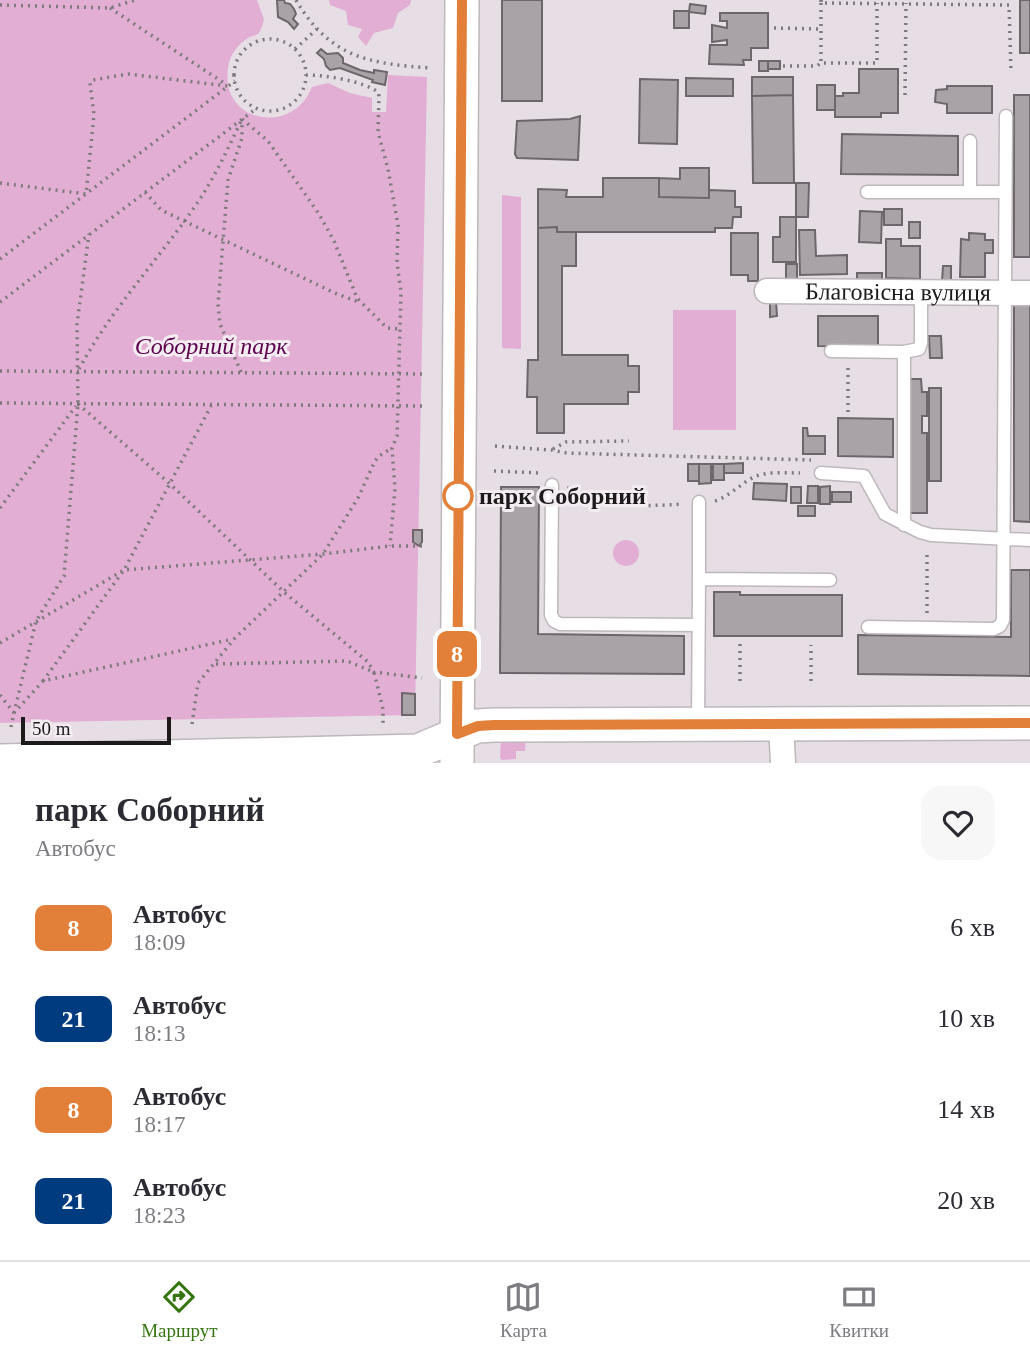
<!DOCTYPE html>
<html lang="uk">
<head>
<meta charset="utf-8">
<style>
	:root { --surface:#fff; --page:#f7f7f7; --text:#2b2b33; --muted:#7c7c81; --line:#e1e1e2; --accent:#357510 }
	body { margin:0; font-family:"Times New Roman",serif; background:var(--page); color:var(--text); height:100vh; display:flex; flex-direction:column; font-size:26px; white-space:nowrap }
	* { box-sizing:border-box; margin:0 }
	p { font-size:23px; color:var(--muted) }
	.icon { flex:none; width:38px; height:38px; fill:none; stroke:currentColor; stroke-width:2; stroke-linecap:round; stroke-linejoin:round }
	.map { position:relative; height:763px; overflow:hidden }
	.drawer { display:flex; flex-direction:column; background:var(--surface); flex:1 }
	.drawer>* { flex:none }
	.badge { padding:0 14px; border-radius:10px; font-size:24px; line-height:46px }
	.scale { position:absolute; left:21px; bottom:18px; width:150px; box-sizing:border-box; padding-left:7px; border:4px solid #1d1a1c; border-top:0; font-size:19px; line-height:24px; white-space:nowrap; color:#1d1a1c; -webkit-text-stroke:5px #f3ecf1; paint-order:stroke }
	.map>.badge { position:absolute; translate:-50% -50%; box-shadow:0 0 0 4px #fff }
	.round { display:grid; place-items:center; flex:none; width:74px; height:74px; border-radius:21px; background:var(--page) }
	.head { display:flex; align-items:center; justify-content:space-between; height:119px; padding:0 35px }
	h1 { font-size:33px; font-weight:800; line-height:52px }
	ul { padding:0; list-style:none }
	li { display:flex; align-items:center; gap:21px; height:91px; padding:0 35px }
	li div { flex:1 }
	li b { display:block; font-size:26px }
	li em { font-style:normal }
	li .badge { min-width:77px; font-weight:700; text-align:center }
	.tabs { display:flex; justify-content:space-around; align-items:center; height:98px; border-top:2px solid var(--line); background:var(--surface); font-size:19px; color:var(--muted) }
	.tabs a { display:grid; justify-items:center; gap:4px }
	.tabs .current { color:var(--accent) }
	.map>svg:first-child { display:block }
	.green { fill:#e3aed4 }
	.building { fill:#a9a2a7; stroke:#6d676b; stroke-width:2 }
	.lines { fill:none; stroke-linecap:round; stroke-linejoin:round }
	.lane-casing { stroke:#beb7bb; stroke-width:15 }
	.street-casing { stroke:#beb7bb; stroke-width:27 }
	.secondary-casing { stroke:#beb7bb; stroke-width:36 }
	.path { stroke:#7e797d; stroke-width:3.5; stroke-dasharray:2 5; stroke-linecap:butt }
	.lane { stroke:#fff; stroke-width:12 }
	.street { stroke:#fff; stroke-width:24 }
	.secondary { stroke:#fff; stroke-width:33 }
	.line-casing { stroke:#fff; stroke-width:16 }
	.line { stroke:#e27f38; stroke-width:10 }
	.stop-dot { fill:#fff; stroke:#e27f38; stroke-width:3.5 }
	.labels { text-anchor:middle; stroke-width:6; stroke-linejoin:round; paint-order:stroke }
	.street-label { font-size:24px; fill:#1d1a1c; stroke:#f3ecf1 }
	.park-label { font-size:24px; font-style:italic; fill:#5d004f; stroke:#f3ecf1 }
	.stop-label { font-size:24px; font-weight:bold; fill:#1d1a1c; stroke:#f3ecf1; text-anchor:start }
</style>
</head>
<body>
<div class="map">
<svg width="1030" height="763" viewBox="0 0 1030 763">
	<rect width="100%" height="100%" fill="#e6dee4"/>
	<path class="green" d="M0,0H257L264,19C263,23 261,31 258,34C255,36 251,36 248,38C237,45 229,56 228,69C220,122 292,137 312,87L328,83L350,93L372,98V112H386L388,75L427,77L415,715L0,723Z
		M329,0H411L410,5L398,13L393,28L374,33L366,46L358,37L362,29L348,25L346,11L330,5Z
		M502,195L521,197V349L502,348Z
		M673,310H736V430H673Z
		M613 553a13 13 0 1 1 26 0a13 13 0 1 1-26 0Z
		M526,736L525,751H516V759L502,760L500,757L501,741Z"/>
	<path class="building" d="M277,0H284L285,3L290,4L294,9L296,14L293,19L298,24L294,29L288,22L278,17Z
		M502,0H542V101H502Z
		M1020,0H1030V53H1020Z
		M690,4L706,6L705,14L689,12Z
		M674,11H689V28H674Z
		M720,13H768V48H751V60H743L744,65L709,64L710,45H727V40L712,42V25L727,28V21H720Z
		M321,49L327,54L338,53L343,58V63L360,70L374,73V70L387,72L385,85L372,82L373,80L340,68L330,70L326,66L324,59L317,53Z
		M759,61H768V71H759Z
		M768,61H780V69H768Z
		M859,69H898V113H881V117H835V96H843V93H859Z
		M752,77H793V95L752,96Z
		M686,78L733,79V96H686Z
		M640,79L678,80L677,144L639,143Z
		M817,85H835V110H817Z
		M947,86H992V113H947V104L935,102L936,90L947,89Z
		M793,95L794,183H753L752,96Z
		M1014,95H1030V257H1014Z
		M580,116L578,160L517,158L515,154L517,121L570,119Z
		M842,134L958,136V175L841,174Z
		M680,168H709V198L659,197V178L680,179Z
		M603,178H659V197L709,198V190L735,191V207H741V217H733L732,228H715V232H557V227L538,228V189L567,190L566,197H603Z
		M796,183H809L808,217H796Z
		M884,209H902V225H884Z
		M860,211L882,212L881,243L859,242Z
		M780,217H796V262H773V237H780Z
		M909,222H920V238H909Z
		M557,227V232H576V266H562V355H628V366H639V392H628V404H564V433H537V397H527L528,360H538V228Z
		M799,230H815L816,256L847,255V274L800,275Z
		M731,233H758V281H748V275H731Z
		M969,233L985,234V240H993V253H985V277H960L961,239L969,240Z
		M886,239H901V246H920V279L886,278Z
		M786,264H797V281H786Z
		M943,266H951V281H942Z
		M857,273H882V281H857Z
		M776,301L777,316L770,317V302Z
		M1014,302H1030V522L1014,521Z
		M818,316H878V347L818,346Z
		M929,336H941L942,358H930Z
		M908,379H921L922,392H927V416H922V433H927V513H909Z
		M929,388H941V481H929Z
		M838,418L893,419V457L838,456Z
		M803,428H807L808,436H825V454H803Z
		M743,463V473H724V464Z
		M688,464H699V481H688Z
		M699,464H711V483L699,484Z
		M713,464H724V480H713Z
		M754,483L787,484L786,501L753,499Z
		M808,486H818V503H807Z
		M830,486V504H820V487Z
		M501,487H539L538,634L684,636V674L500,673Z
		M791,487H801V503H791Z
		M832,492H851V502H832Z
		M798,506H815V516H798Z
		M413,530H422V542L419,546L413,542Z
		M1011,570H1030V676L858,674V635L1011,637Z
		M714,592H740V595H842V636H714Z
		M402,693L415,694V715H402Z"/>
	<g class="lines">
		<defs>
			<path id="lane" d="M867,192H1005
				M970,192V141
				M831,351L904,352V525
				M904,352L919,349L921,343V292
				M821,473L864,476L885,514L920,532L931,535L1030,540
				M552,485L551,615L554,621L560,624L698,625
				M699,579V502
				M868,627L994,629L1000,626L1003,620L1006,116
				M698,725L699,579L830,580"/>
			<g id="street">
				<path id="s1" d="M767,291L1030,293"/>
				<path d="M781,724L783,763"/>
			</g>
			<path id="secondary" d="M0,761L418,751L477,726L494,725L1030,723
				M457,763L462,0"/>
		</defs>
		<use href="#lane" class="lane-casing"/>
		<use href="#street" class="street-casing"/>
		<use href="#secondary" class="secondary-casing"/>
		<path class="path" d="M296,0C330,58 370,64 432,68
			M821,0V3L1009,5L1011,72
			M821,3V63H877V3
			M0,5L110,8L135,0
			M110,8L227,85
			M774,28L821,29
			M234 75a36 36 0 1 1 72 0a36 36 0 1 1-72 0Z
			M295,49L317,29
			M783,66H817L821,63
			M306,75C325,75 363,81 378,92L379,96L378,132L388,169L398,225L397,263L401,292L397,436L392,448L395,489L390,546
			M905,95L906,3
			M242,119L268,141L319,214L334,241L357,298L387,328L399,329
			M0,183L86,194L94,115L90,83L93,80L128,74L228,86
			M145,192L161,210L337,294L359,302
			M0,259L235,81
			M0,302L257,108
			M79,369C111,309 160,258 198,202C215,176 228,149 241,121
			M0,371L427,374
			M241,372L220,324L218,304L228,180L242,138V121
			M0,403L426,406
			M78,404L169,483L285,593L368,662L374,672L422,678
			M848,412V367
			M495,446L551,450L567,453L811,460
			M553,449L566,442L629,441
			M494,471L540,473
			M567,488C578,491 588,496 599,499C626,507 655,506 683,504
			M715,501C730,496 740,484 754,477C767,471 785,473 800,473
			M0,508L76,406
			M927,613V551
			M0,643L124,570L323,554L390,546H424
			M216,664L347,661L374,672L383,709V726
			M43,681L124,570L211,406
			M740,681V644
			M811,681V645
			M0,695L14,713
			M14,713L36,621L64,576L78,404L77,324L89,234
			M192,724L198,683L235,638L323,554L358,498L375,461L379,456L392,448
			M11,727L14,713L43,681L233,639"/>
		<use href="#lane" class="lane"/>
		<use href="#street" class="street"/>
		<use href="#secondary" class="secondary"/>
	</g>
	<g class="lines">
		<defs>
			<path id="line" d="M462,0L457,734L478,726L494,725L1030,723"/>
		</defs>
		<use href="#line" class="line-casing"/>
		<use href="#line" class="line"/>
	</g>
	<circle class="stop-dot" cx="458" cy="496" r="14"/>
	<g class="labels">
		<g class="street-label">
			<text dy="8" stroke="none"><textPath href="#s1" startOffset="131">Благовісна вулиця</textPath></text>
		</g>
		<g class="park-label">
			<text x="211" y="354">Соборний парк</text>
		</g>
		<g class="stop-label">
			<text x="479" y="504">парк Соборний</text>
		</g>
	</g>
</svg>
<div class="scale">50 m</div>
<b class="badge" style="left:457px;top:654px;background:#e27f38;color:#fff">8</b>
</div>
<section class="drawer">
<div class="head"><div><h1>парк Соборний</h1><p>Автобус</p></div><a class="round"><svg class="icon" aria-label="heart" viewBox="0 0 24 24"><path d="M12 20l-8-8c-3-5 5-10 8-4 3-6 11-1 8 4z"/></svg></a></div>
<ul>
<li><span class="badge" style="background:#e27f38;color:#fff">8</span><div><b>Автобус</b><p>18:09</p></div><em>6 хв</em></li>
<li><span class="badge" style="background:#003b80;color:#fff">21</span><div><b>Автобус</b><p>18:13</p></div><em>10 хв</em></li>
<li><span class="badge" style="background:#e27f38;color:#fff">8</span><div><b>Автобус</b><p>18:17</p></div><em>14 хв</em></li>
<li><span class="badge" style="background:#003b80;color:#fff">21</span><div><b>Автобус</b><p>18:23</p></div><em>20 хв</em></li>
</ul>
</section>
<nav class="tabs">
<a class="current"><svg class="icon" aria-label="directions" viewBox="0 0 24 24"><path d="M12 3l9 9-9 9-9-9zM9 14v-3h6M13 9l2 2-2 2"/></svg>Маршрут</a>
<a><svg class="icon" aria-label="map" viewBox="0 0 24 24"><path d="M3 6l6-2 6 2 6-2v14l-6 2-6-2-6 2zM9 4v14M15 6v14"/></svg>Карта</a>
<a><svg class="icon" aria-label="tickets" viewBox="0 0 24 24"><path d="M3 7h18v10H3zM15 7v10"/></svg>Квитки</a>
</nav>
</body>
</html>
